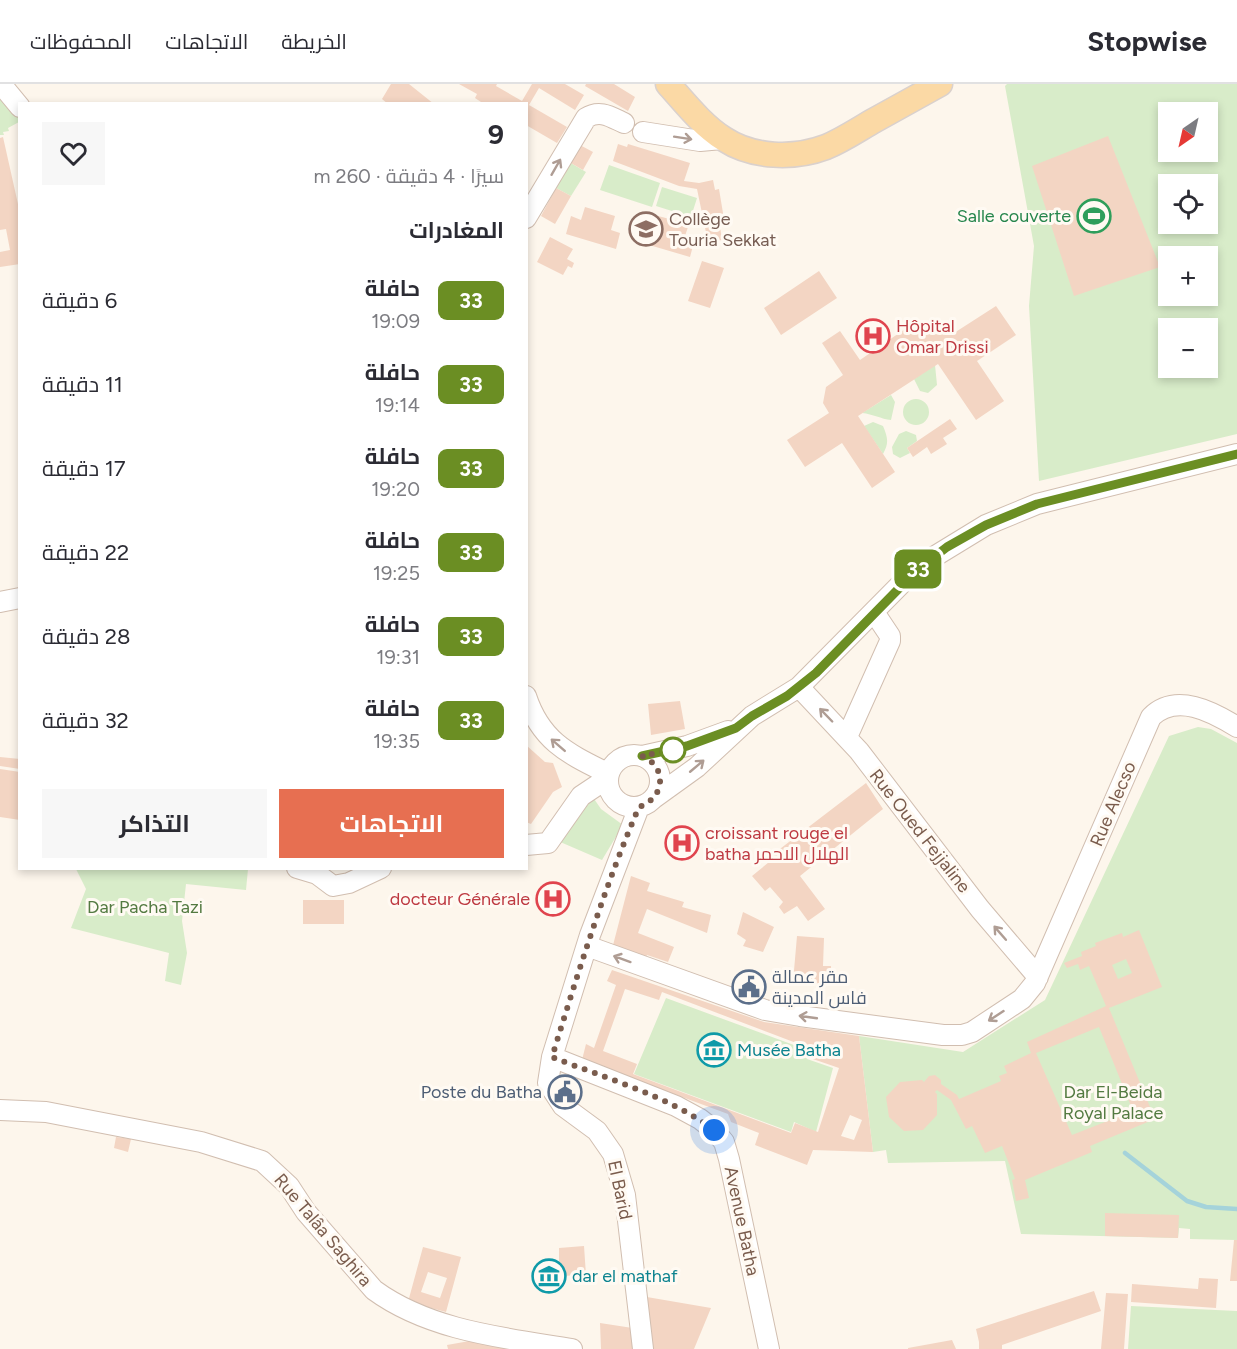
<!DOCTYPE html>
<html lang="ar">
<head>
<meta charset="utf-8">
<style>
	:root { --surface:#fff; --page:#f7f7f7; --text:#2b2b33; --muted:#7c7c81; --line:#e1e1e2; --accent:#e76f51 }
	body { margin:0; font-family:Figtree,Cairo,sans-serif; background:var(--page); color:var(--text); direction:rtl; height:100vh; display:flex; flex-direction:column; font-size:22px; white-space:nowrap }
	* { box-sizing:border-box; margin:0 }
	p { font-size:20px; color:var(--muted) }
	.icon { flex:none; width:33px; height:33px; fill:none; stroke:currentColor; stroke-width:2; stroke-linecap:round; stroke-linejoin:round }
	.map { position:relative; flex:1; overflow:hidden; direction:ltr }
	.panel { position:absolute; left:18px; top:18px; width:510px; height:768px; display:flex; flex-direction:column; background:var(--surface); border-radius:0px; box-shadow:0 3px 9px #0003; direction:rtl }
	.panel>* { flex:none }
	.badge { padding:0 12px; border-radius:9px; font-size:21px; line-height:39px }
	.needle { width:39px; rotate:214deg }
	.buttons { position:absolute; left:1158px; top:18px; display:grid; gap:12px }
	.buttons a { display:grid; place-items:center; width:60px; height:60px; border-radius:0px; background:var(--surface); box-shadow:0 3px 9px #0003; font-size:30px }
	.you { position:absolute; width:30px; height:30px; margin:-15px; border:4px solid #fff; border-radius:50%; background:#1a73e8; box-shadow:0 0 0 9px #1a73e833 }
	.map>.badge { position:absolute; translate:-50% -50%; box-shadow:0 0 0 3px #fff }
	h2 { padding:0 24px; font-size:22px; line-height:54px }
	.round { display:grid; place-items:center; flex:none; width:63px; height:63px; border-radius:0px; background:var(--page) }
	.head { display:flex; align-items:center; justify-content:space-between; height:102px; padding:0 24px }
	h1 { font-size:28px; font-weight:700; line-height:45px }
	.primary-button { display:flex; gap:12px; margin-top:auto; padding:12px 24px }
	.primary-button a { flex:1; height:69px; border-radius:0px; background:var(--accent); color:#fff; font-size:24px; font-weight:700; line-height:69px; text-align:center }
	.primary-button a+a { background:var(--page); color:var(--text) }
	ul { padding:0; list-style:none }
	li { display:flex; align-items:center; gap:18px; height:84px; padding:0 24px }
	li div { flex:1 }
	li b { display:block; font-size:22px }
	li em { font-style:normal }
	li .badge { min-width:66px; font-weight:700; text-align:center }
	header { display:flex; align-items:center; gap:36px; box-sizing:border-box; height:84px; padding:0 30px; background:var(--surface); border-bottom:2px solid var(--line) }
	header strong { font-size:28px }
	nav { display:flex; gap:33px; margin-inline-start:auto; font-size:21px }
	.map>svg:first-child { display:block }
	.green { fill:#d8ecc9; fill-rule:evenodd }
	.lines { fill:none; stroke-linecap:round; stroke-linejoin:round }
	.stream { stroke:#a5d3da; stroke-width:4.5 }
	.building { fill:#f3d5c3; fill-rule:evenodd }
	.minor-casing { stroke:#d1beb0; stroke-width:22 }
	.major-casing { stroke:#dad1cd; stroke-width:27 }
	.minor { stroke:#fff; stroke-width:20 }
	.major { stroke:#fbd9a5; stroke-width:24 }
	.oneway { stroke:#af9d94 }
	.line-casing { stroke:#fff; stroke-width:14 }
	.line { stroke:#6b8e23; stroke-width:9 }
	.walk { stroke:#7a5c4d; stroke-width:6; stroke-dasharray:0 10.8 }
	.stop-dot { fill:#fff; stroke:#6b8e23; stroke-width:3 }
	.labels { text-anchor:middle; stroke-width:6; stroke-linejoin:round; paint-order:stroke }
	.leisure-label { font-size:18px; fill:#27864d; stroke:#fffaf3; text-anchor:end }
	.education-label { font-size:18px; fill:#785e54; stroke:#fffaf3; text-anchor:start }
	.health-label { font-size:18px; fill:#be3a42; stroke:#fffaf3; text-anchor:start }
	.street-label { font-size:18px; fill:#7a5c4d; stroke:#fffaf3 }
	.park-label { font-size:18px; fill:#537a41; stroke:#fffaf3 }
	.service-label { font-size:18px; fill:#4e5e75; stroke:#fffaf3; text-anchor:start }
	.culture-label { font-size:18px; fill:#0d838f; stroke:#fffaf3; text-anchor:start }
</style>
</head>
<body>
<header>
<strong>Stopwise</strong>
<nav><a>الخريطة</a><a>الاتجاهات</a><a>المحفوظات</a></nav>
</header>
<div class="map">
<svg width="1237" height="1265" viewBox="0 0 1237 1265">
	<rect width="100%" height="100%" fill="#fdf6ec"/>
	<path class="green" d="M1007,0H1237V350L1039,397L1029,222L1034,162L1005,2ZM1168,28H1208V68H1168ZM1168,100H1208V140H1168ZM1168,172H1208V212H1168ZM1168,244H1208V284H1168Z
		M0,7L20,32L19,38L8,44L9,47L3,48L4,51H0Z
		M569,78L586,88L571,112L556,104Z
		M609,81L660,99L652,123L600,106Z
		M662,103L697,114L691,133L656,122Z
		M935,281L937,301L928,309L920,307L914,295Z
		M891,311L895,318L891,336C881,335 873,330 862,329Z
		M903 328a13 13 0 1 1 26 0a13 13 0 1 1-26 0Z
		M873,338L883,342C888,354 889,359 883,370L864,342Z
		M906,347L916,351L917,357L907,364L910,369L900,374L893,370L892,363L899,350Z
		M1198,643L1211,645L1237,659V1156L1190,1155V1145L1179,1144L1178,1154L1021,1150L1005,1077L888,1079L886,1066L873,1068L859,952L963,968L1045,916L1169,652Z
		M590,709L601,725L623,741L602,776L551,754Z
		M76,785H248L246,806L186,800L182,837L187,869L181,901L165,897L169,869L71,844L86,805Z
		M666,914L810,967L807,975L833,984L816,1048L794,1038L791,1048L634,990Z
		M1131,1222L1237,1227V1265H1128Z"/>
	<g class="lines">
		<path class="stream" d="M1125,1069L1187,1117L1206,1123L1237,1125"/>
	</g>
	<path class="building" d="M391,0H409L434,20H388L382,15Z
		M459,0H497L496,2L522,17L532,0H565L584,11L575,26L539,4L529,21L567,43L557,59L526,41V20H484L475,14L477,10Z
		M586,0H614L635,13L628,27L585,2Z
		M1108,52L1160,183L1074,212L1032,82Z
		M3,53L20,129V180L0,183V168L10,166L6,145L0,146V54Z
		M578,60L593,68L583,86L569,78Z
		M618,60L627,63L628,60L690,79L684,97L699,99L713,96L715,106L719,105L724,135L719,136L722,156L708,158L697,105L679,102L613,77Z
		M556,104L571,112L555,140L541,132Z
		M585,123L615,132L611,146L620,149L616,165L566,150L571,132L581,136Z
		M658,132L689,140L684,155L694,158L690,173L639,158L644,141L655,144Z
		M550,153L573,165L567,175L574,179L572,184L568,182L563,191L537,178Z
		M702,177L724,184L710,224L688,217Z
		M819,187L837,214L781,251L764,224Z
		M996,222L1016,251L977,277L1004,317L976,336L938,280L858,332L895,388L872,404L842,359L805,383L787,356L829,329L823,319L826,303L843,291L822,259L840,247L860,276L905,245L914,249L933,236L947,239L954,249Z
		M950,335L957,345L943,354L947,360L931,370L927,363L913,373L907,364Z
		M680,617L685,645L651,651L648,620Z
		M526,661L545,678L553,679L562,703L553,708L531,740L526,738Z
		M0,673L20,675V685L0,682Z
		M0,685L20,688V736L0,733Z
		M866,699L883,725L800,792L825,825L808,837L797,822L784,830L779,823L783,818L770,803L765,807L752,792L774,774L772,771Z
		M631,792L650,799L647,807L684,818L682,823L711,831L707,849L647,825L638,849L674,863L668,878L647,871L644,879L612,865Z
		M303,816H344V840H303Z
		M743,828L774,843L763,868L743,862L746,856L737,850Z
		M1139,846L1162,903L1109,924L1155,1035L1090,1062L1092,1068L1025,1096L1029,1114L1016,1117L1012,1096L1015,1095L1002,1062L985,1069L972,1042L966,1045L951,1016L937,1006L935,1008L937,1010V1031L923,1046L904,1047L889,1033L886,1013L900,998L922,996L924,998L929,992L935,991L941,996V1000L957,1011L959,1015L1001,997L999,992L1007,989L1004,982L1031,969L1027,958L1106,922L1089,882L1080,886L1078,880L1067,884L1064,879L1082,872L1081,868L1096,862L1095,859L1122,849L1123,853ZM1126,875L1132,889L1118,895L1112,881ZM1099,943L1133,1027L1072,1051L1036,969Z
		M797,852L824,854L823,882H831V888L823,887L821,900L793,898Z
		M612,886L764,938L859,952L873,1068L813,1066L807,1081L755,1061L759,1049L731,1038L728,1030L582,976L586,960L594,964L616,901L607,897ZM625,905L659,916L662,908L812,965L810,974L839,984L818,1048L795,1039L791,1049L633,990L637,980L603,967ZM850,1031L862,1036L854,1056L841,1052Z
		M116,1053L131,1055L128,1068L114,1064Z
		M1105,1129L1179,1131L1178,1154L1105,1152Z
		M1234,1156H1237V1197H1230Z
		M584,1162L586,1191L559,1192V1164Z
		M423,1163L461,1173L446,1228L408,1218ZM428,1188L447,1194L440,1214L421,1208Z
		M1199,1194L1218,1195L1216,1224L1131,1218L1132,1200L1198,1205Z
		M1094,1207L1101,1227L1002,1261V1265H979V1258L976,1245Z
		M1106,1209L1128,1210L1124,1265H1101Z
		M641,1212L711,1224L694,1265H647Z
		M600,1239L639,1245L641,1265H601Z
		M492,1253L504,1265H448L447,1261Z
		M952,1256L956,1265H908V1264Z"/>
	<g class="lines">
		<defs>
			<path id="minor" d="M1,0L20,23
				M643,48L700,57L722,55
				M526,134L586,34C600,25 611,33 624,39
				M0,518L20,514
				M799,603L859,667L980,825L1038,893
				M526,612C541,658 569,670 609,690
				M847,653L890,557V552L874,528
				M608 697a26 26 0 1 1 52 0a26 26 0 1 1-52 0Z
				M642,672L687,662L728,647
				M654,714L697,683L752,632L799,603L903,498L932,474L986,441L1037,420L1237,370
				M639,723L590,851L552,973L548,999L563,1022L597,1047L613,1070L625,1111L643,1265
				M526,761L548,759L581,712L608,694
				M297,784L317,790L333,802L349,799L381,784
				M587,862L765,926L800,932L943,951H962L972,948L1022,915L1035,899L1151,633C1176,608 1213,628 1237,643
				M552,973L676,1022L700,1035L714,1046L724,1058L729,1075L769,1265
				M0,1026L46,1028L201,1058L262,1077L289,1102L306,1128L374,1206C430,1247 505,1254 572,1265"/>
			<path id="major" d="M668,0C685,19 702,41 724,55C753,74 794,75 826,63C843,56 859,45 875,36C897,24 918,12 940,0"/>
		</defs>
		<use href="#minor" class="minor-casing"/>
		<use href="#major" class="major-casing"/>
		<use href="#minor" class="minor"/>
		<use href="#major" class="major"/>
	</g>
	<defs><path id="oneway-shaft" d="M-6 0H5M1.5-3L5.5 0L1.5 3" fill="none" stroke-width="1.6" stroke-linecap="round" stroke-linejoin="round" transform="scale(1.5)"/></defs>
	<g class="oneway">
		<use href="#oneway-shaft" transform="translate(683 54) rotate(9)"/>
		<use href="#oneway-shaft" transform="translate(556 83) rotate(-60)"/>
		<use href="#oneway-shaft" transform="translate(826 631) rotate(-134)"/>
		<use href="#oneway-shaft" transform="translate(558 661) rotate(-139)"/>
		<use href="#oneway-shaft" transform="translate(697 682) rotate(-40)"/>
		<use href="#oneway-shaft" transform="translate(1000 849) rotate(-131)"/>
		<use href="#oneway-shaft" transform="translate(622 875) rotate(-160)"/>
		<use href="#oneway-shaft" transform="translate(996 932) rotate(147)"/>
		<use href="#oneway-shaft" transform="translate(808 933) rotate(-172)"/>
	</g>
	<g class="lines">
		<defs>
			<path id="line" d="M642,672L687,662L736,644L752,632L787,612L816,589L917,486L947,463L986,441L1037,420L1237,370"/>
		</defs>
		<use href="#line" class="line-casing"/>
		<use href="#line" class="line"/>
		<path class="walk" d="M673,666L642,672C668,683 665,714 639,723C604,804 578,889 552,973C602,993 671,1013 714,1046"/>
	</g>
	<defs>
		<symbol id="stadium-ring" viewBox="-11 -11 22 22"><circle r="9.5" fill="#fffaf3" stroke="#2e9e5b" stroke-width="1.5"/><path d="M0-5a6.5 5 0 1 0 0 10a6.5 5 0 1 0 0-10ZM-3.5-1.8h7v3.6h-7Z" fill="#2e9e5b"/></symbol>
		<symbol id="university-ring" viewBox="-11 -11 22 22"><circle r="9.5" fill="#fffaf3" stroke="#8d6e63" stroke-width="1.5"/><path d="M0-5L7-2L0 1L-7-2ZM-4 1L0 2.5L4 1V4Q0 6-4 4Z" fill="#8d6e63"/></symbol>
		<symbol id="hospital-ring" viewBox="-11 -11 22 22"><circle r="9.5" fill="#fffaf3" stroke="#e0444e" stroke-width="1.5"/><path d="M-5-5h3v3.5h4V-5h3V5h-3V1.5h-4V5h-3Z" fill="#e0444e"/></symbol>
		<symbol id="civic-ring" viewBox="-11 -11 22 22"><circle r="9.5" fill="#fffaf3" stroke="#5c6f8a" stroke-width="1.5"/><path d="M-.6-6.5H3V-4.5H.6V-3L4-1V1h2V6H-6V1h2V-1L-.6-3ZM-1.2 2.5V6h2.4V2.5Z" fill="#5c6f8a"/></symbol>
		<symbol id="museum-ring" viewBox="-11 -11 22 22"><circle r="9.5" fill="#fffaf3" stroke="#0f9aa8" stroke-width="1.5"/><path d="M0-6L6-3V-2H-6V-3ZM-5-1h2V3h-2ZM-1-1h2V3h-2ZM3-1h2V3H3ZM-6 4H6V6H-6Z" fill="#0f9aa8"/></symbol>
	</defs>
	<g fill-rule="evenodd">
		<use href="#stadium-ring" x="1075" y="113" width="38" height="38"/>
		<use href="#university-ring" x="627" y="126" width="38" height="38"/>
		<use href="#hospital-ring" x="854" y="233" width="38" height="38"/>
		<use href="#hospital-ring" x="663" y="740" width="38" height="38"/>
		<use href="#hospital-ring" x="534" y="796" width="38" height="38"/>
		<use href="#civic-ring" x="730" y="884" width="38" height="38"/>
		<use href="#museum-ring" x="695" y="947" width="38" height="38"/>
		<use href="#civic-ring" x="546" y="989" width="38" height="38"/>
		<use href="#museum-ring" x="530" y="1173" width="38" height="38"/>
	</g>
	<circle class="stop-dot" cx="673" cy="666" r="12"/>
	<g class="labels">
		<g class="leisure-label">
			<text x="1071" y="138">Salle couverte</text>
		</g>
		<g class="education-label">
			<text x="669" y="141">Collège<tspan x="669" dy="21">Touria Sekkat</tspan></text>
		</g>
		<g class="health-label">
			<text x="896" y="248">Hôpital<tspan x="896" dy="21">Omar Drissi</tspan></text>
			<text x="705" y="755">croissant rouge el<tspan x="705" dy="21">batha الهلال الاحمر</tspan></text>
			<text x="530" y="821" text-anchor="end">docteur Générale</text>
		</g>
		<g class="street-label">
			<text transform="translate(1113 720) rotate(-67)" y="6">Rue Alecso</text>
			<text transform="translate(920 747) rotate(52)" y="6">Rue Oued Fejjaline</text>
			<text transform="translate(620 1106) rotate(78)" y="6">El Barid</text>
			<text transform="translate(742 1137) rotate(78)" y="6">Avenue Batha</text>
			<text transform="translate(323 1146) rotate(50)" y="6">Rue Talâa Saghira</text>
		</g>
		<g class="park-label">
			<text x="145" y="829">Dar Pacha Tazi</text>
			<text x="1113" y="1014">Dar El-Beida<tspan x="1113" dy="21">Royal Palace</tspan></text>
		</g>
		<g class="service-label">
			<text x="772" y="899">مقر عمالة<tspan x="772" dy="21">فاس المدينة</tspan></text>
			<text x="542" y="1014" text-anchor="end">Poste du Batha</text>
		</g>
		<g class="culture-label">
			<text x="737" y="972">Musée Batha</text>
			<text x="572" y="1198">dar el mathaf</text>
		</g>
	</g>
</svg>
<div class="buttons">
<a><svg class="needle" viewBox="-14 -14 28 28"><path d="M0-13l5 13h-10z" fill="#e53935"/><path d="M0 13l5-13h-10z" fill="#7c7c81"/></svg></a>
<a><svg class="icon" aria-label="locate" viewBox="0 0 24 24"><circle cx="12" cy="12" r="6"/><path d="M12 2v4M12 18v4M2 12h4M18 12h4"/></svg></a>
<a>+</a>
<a>−</a>
</div>
<div class="you" style="left:714px;top:1046px"></div>
<b class="badge" style="left:918px;top:485px;background:#6b8e23;color:#fff">33</b>
<section class="panel">
<div class="head"><div><h1>9</h1><p>سيرًا · 4 دقيقة · 260 m</p></div><a class="round"><svg class="icon" aria-label="heart" viewBox="0 0 24 24"><path d="M12 20l-8-8c-3-5 5-10 8-4 3-6 11-1 8 4z"/></svg></a></div>
<h2>المغادرات</h2>
<ul>
<li><span class="badge" style="background:#6b8e23;color:#fff">33</span><div><b>حافلة</b><p>19:09</p></div><em>6 دقيقة</em></li>
<li><span class="badge" style="background:#6b8e23;color:#fff">33</span><div><b>حافلة</b><p>19:14</p></div><em>11 دقيقة</em></li>
<li><span class="badge" style="background:#6b8e23;color:#fff">33</span><div><b>حافلة</b><p>19:20</p></div><em>17 دقيقة</em></li>
<li><span class="badge" style="background:#6b8e23;color:#fff">33</span><div><b>حافلة</b><p>19:25</p></div><em>22 دقيقة</em></li>
<li><span class="badge" style="background:#6b8e23;color:#fff">33</span><div><b>حافلة</b><p>19:31</p></div><em>28 دقيقة</em></li>
<li><span class="badge" style="background:#6b8e23;color:#fff">33</span><div><b>حافلة</b><p>19:35</p></div><em>32 دقيقة</em></li>
</ul>
<div class="primary-button"><a>الاتجاهات</a><a>التذاكر</a></div>
</section>
</div>
</body>
</html>
